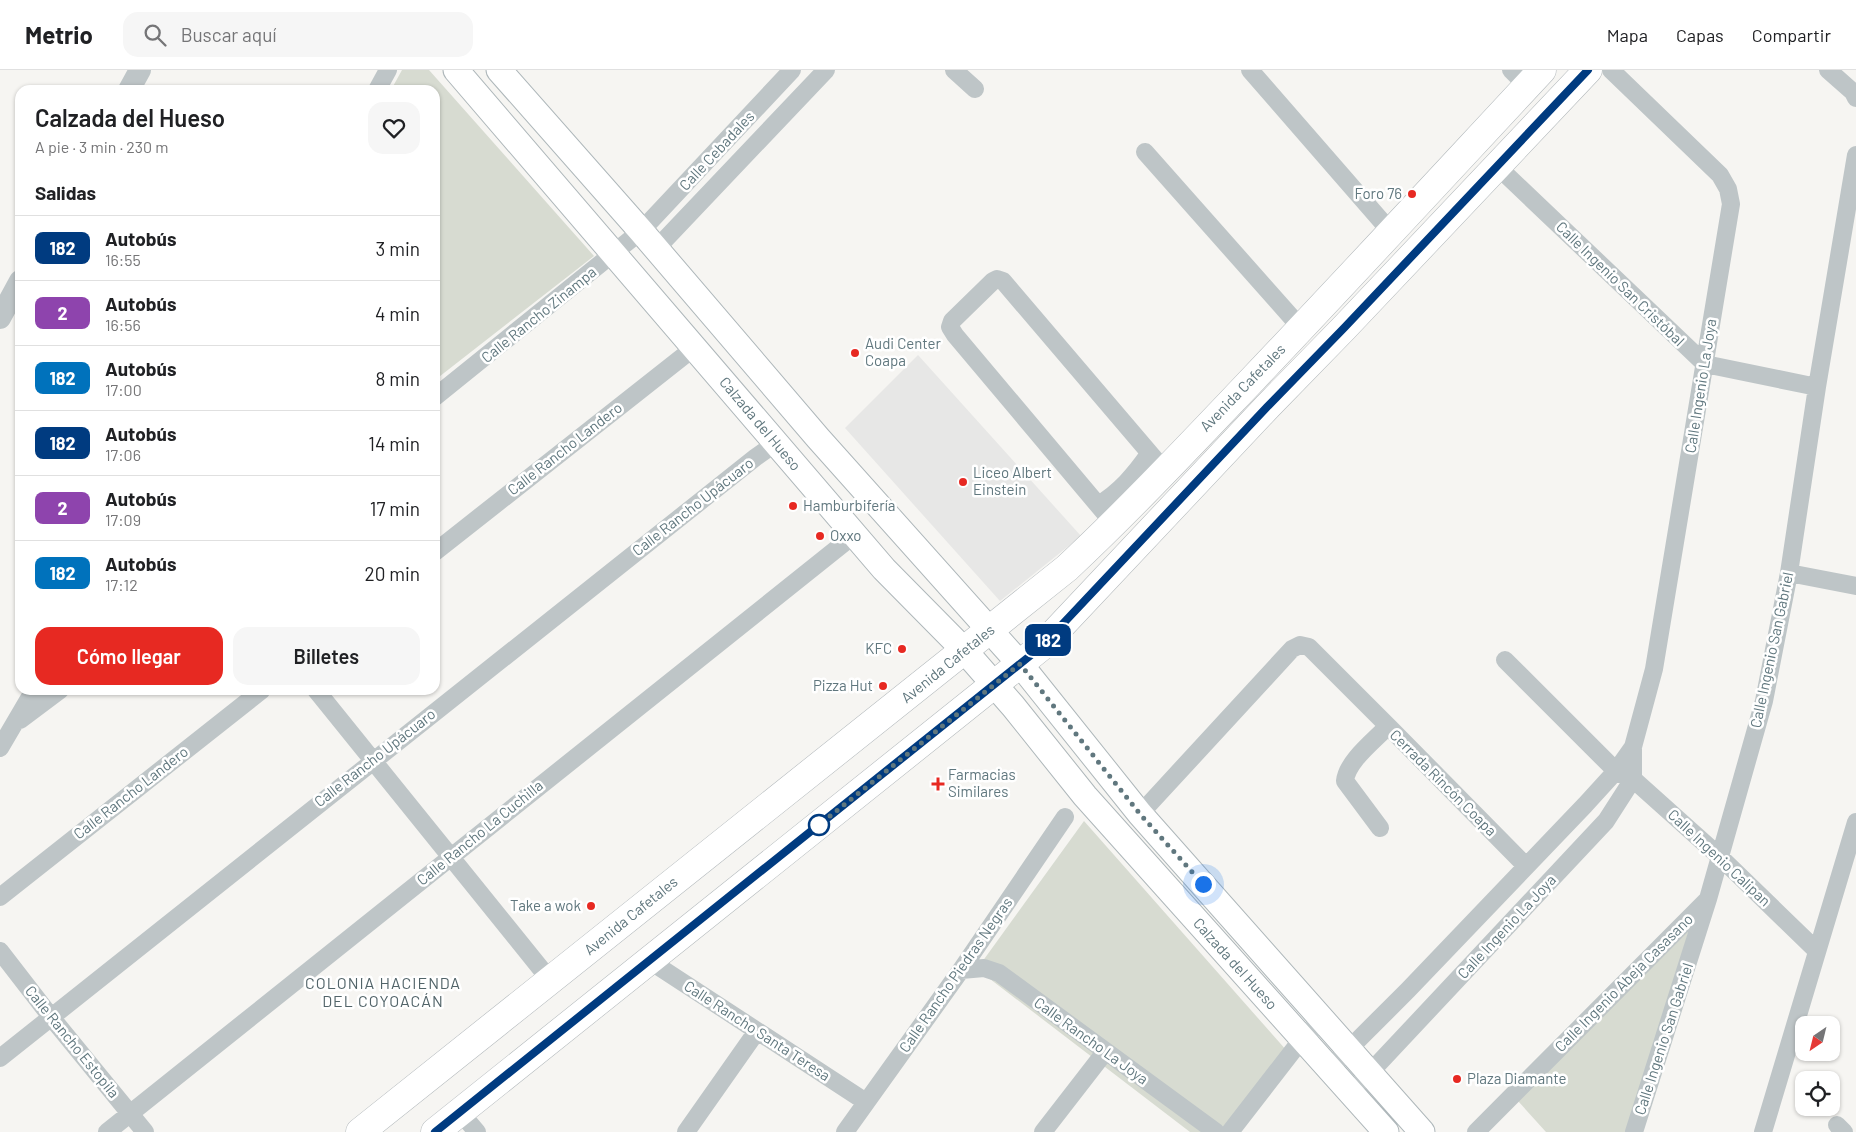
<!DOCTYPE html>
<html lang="es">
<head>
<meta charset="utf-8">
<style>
	:root { --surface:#fff; --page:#f6f6f6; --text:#202124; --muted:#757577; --line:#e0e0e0; --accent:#e72922 }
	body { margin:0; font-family:Barlow,sans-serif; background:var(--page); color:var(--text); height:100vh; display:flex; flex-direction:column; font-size:19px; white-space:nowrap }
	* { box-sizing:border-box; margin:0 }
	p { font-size:16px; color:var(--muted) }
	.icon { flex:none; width:28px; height:28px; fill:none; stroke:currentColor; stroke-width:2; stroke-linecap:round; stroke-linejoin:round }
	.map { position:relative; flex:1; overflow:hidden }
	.details { position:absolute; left:15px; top:15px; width:425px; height:610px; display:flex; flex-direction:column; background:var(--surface); border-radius:15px; box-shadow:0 1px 4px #0004 }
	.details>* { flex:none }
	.badge { padding:0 10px; border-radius:8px; font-size:18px; line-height:32px }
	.needle { width:32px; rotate:215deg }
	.fabs { position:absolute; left:1795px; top:946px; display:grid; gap:10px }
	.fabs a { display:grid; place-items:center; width:45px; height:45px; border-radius:10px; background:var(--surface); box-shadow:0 1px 4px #0004; font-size:25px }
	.you { position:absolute; width:25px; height:25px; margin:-12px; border:4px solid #fff; border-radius:50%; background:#1a73e8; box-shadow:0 0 0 8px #1a73e833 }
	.map>.badge { position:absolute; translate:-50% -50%; box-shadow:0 0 0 2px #fff }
	h2 { padding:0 20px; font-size:19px; line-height:45px }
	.round { display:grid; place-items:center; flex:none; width:52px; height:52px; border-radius:15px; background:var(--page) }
	.overview { display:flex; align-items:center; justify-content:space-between; height:85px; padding:0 20px }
	h1 { font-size:24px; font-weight:600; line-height:38px }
	.button { display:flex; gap:10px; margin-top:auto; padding:10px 20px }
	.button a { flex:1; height:58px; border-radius:15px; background:var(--accent); color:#fff; font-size:20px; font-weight:600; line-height:58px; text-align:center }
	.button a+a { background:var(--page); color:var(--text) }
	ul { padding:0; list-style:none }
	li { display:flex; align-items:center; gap:15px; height:65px; padding:0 20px; border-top:1px solid var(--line) }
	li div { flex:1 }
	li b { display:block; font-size:19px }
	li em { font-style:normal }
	li .badge { min-width:55px; font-weight:700; text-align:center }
	header { display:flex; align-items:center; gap:30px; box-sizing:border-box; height:70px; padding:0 25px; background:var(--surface); border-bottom:1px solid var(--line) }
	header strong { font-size:24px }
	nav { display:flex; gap:28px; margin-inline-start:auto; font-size:18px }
	.search { width:350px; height:45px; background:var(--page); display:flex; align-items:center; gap:12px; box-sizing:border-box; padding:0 18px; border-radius:15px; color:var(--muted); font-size:19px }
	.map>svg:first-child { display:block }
	.built { fill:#e7e7e6 }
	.green { fill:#d7dbd1 }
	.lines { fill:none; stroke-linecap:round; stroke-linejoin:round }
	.secondary-casing { stroke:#aeb7ba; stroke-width:27 }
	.primary-casing { stroke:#b2b8bb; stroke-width:29 }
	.minor { stroke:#bec5c7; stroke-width:18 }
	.tertiary { stroke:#bec5c7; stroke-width:22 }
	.secondary { stroke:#fff; stroke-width:25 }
	.primary { stroke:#fff; stroke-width:28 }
	.line-casing { stroke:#fff; stroke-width:11 }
	.line { stroke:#003b80; stroke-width:8 }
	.walk { stroke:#60777e; stroke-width:5; stroke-dasharray:0 9 }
	.poi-dot { fill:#e72922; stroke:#fff; stroke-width:2 }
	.stop-dot { fill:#fff; stroke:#003b80; stroke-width:2.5 }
	.labels { text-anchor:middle; stroke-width:5; stroke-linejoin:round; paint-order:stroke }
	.street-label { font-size:15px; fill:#60777e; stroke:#fff }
	.poi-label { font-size:15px; fill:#60777e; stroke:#fff; text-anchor:start }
	.neighbourhood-label { font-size:16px; letter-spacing:1px; fill:#526469; stroke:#fff }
</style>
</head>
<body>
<header>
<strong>Metrio</strong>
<div class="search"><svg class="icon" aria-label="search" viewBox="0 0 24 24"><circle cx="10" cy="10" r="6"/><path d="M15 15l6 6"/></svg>Buscar aquí</div>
<nav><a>Mapa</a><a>Capas</a><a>Compartir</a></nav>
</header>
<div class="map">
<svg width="1856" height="1062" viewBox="0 0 1856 1062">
	<rect width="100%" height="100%" fill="#f6f5f2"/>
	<path class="built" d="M918,285L1081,466L1000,531L845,358Z"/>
	<path class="green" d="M402,0H429L594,186L435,310V20H391Z
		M1084,751L1287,981L1223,1062H1190L977,899Z
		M1689,860L1631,1062H1546L1518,1031Z"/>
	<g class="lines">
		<defs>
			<path id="secondary" d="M456,0L884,499L964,580L1013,636L1085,726L1386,1062
				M499,0L641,161L818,368L1020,594L1140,744L1422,1062"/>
			<path id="primary" d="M360,1062L1067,498C1132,437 1192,373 1253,309C1350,207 1446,103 1542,0
				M435,1062L1041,577L1267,337L1344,258L1588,0"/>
		</defs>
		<use href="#secondary" class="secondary-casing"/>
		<use href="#primary" class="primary-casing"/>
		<path class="minor" d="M954,0L975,19
			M1250,0L1391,162
			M1511,0L1527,16
			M1828,0L1853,22L1856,28
			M377,20L388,0
			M1145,82L1301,258
			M1497,96L1705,294L1817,317
			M656,179L826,0
			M435,327L641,161L792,0
			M1098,435C1120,422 1135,404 1149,384
			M1114,454L955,265L950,257L952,251L993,211L997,209L1003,211L1165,401
			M435,482L695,277
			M1789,503L1856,516
			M1505,590L1616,701L1633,709L1720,787L1817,881
			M316,620L550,910
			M20,650L60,620
			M0,678L34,620
			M1140,744L1292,579L1300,575L1309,577L1388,656
			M1380,758L1345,711C1347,691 1374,671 1388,656L1525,795
			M0,827L262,620
			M0,881L51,947L145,1062
			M650,891L866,1032
			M961,900L984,898L999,903L1216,1062
			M0,988L756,387L776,373
			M1330,998L1408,920L1585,735L1616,701L1633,677
			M1363,1010L1606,751L1633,709V677L1654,599L1731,134L1728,119L1720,105L1611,0
			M460,1042L477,1062
			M1837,1055L1844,1062
			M107,1062L854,465
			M686,1062L757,961
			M845,1062L961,900L1065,747
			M1043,1062L1105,982
			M1230,1062L1302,969L1322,950
			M1476,1062L1706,831
			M1634,1062L1708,829L1764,631L1789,503L1817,317L1856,85
			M1763,1062L1856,752"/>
		<path class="tertiary" d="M129,20L140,0
			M0,248L20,211"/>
		<use href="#secondary" class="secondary"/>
		<use href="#primary" class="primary"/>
	</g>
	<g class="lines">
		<defs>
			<path id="line" d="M435,1062L1041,577L1267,337L1344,258L1588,0"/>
		</defs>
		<use href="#line" class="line-casing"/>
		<use href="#line" class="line"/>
		<path class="walk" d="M819,755L814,759L1020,594L1140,744L1203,814"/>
	</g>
	<g class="poi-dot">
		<circle cx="1412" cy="124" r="5"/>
		<circle cx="855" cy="283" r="5"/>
		<circle cx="963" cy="412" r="5"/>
		<circle cx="793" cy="436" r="5"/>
		<circle cx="820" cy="466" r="5"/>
		<circle cx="902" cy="579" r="5"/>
		<circle cx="883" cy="616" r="5"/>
		<path d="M935.5 706.5h5v5h5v5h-5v5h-5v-5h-5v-5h5z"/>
		<circle cx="591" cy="836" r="5"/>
		<circle cx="1457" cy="1009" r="5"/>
	</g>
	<circle class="stop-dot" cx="819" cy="755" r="10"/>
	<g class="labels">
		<g class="street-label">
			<text transform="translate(717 81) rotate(-47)" y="5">Calle Cebadales</text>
			<text transform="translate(1620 214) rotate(44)" y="5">Calle Ingenio San Cristóbal</text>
			<text transform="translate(539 245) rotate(-39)" y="5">Calle Rancho Zinampa</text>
			<text transform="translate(1701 316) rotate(-81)" y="5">Calle Ingenio La Joya</text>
			<text transform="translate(1243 318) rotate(-46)" y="5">Avenida Cafetales</text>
			<text transform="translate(760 354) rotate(50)" y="5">Calzada del Hueso</text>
			<text transform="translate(565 379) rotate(-38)" y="5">Calle Rancho Landero</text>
			<text transform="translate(693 437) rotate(-38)" y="5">Calle Rancho Upácuaro</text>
			<text transform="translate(1772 580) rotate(-78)" y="5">Calle Ingenio San Gabriel</text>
			<text transform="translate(948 594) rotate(-39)" y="5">Avenida Cafetales</text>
			<text transform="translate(375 688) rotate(-38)" y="5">Calle Rancho Upácuaro</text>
			<text transform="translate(1443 713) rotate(45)" y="5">Cerrada Rincón Coapa</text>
			<text transform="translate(131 723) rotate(-38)" y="5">Calle Rancho Landero</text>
			<text transform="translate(480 763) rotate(-39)" y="5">Calle Rancho La Cuchilla</text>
			<text transform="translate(1719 788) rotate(43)" y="5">Calle Ingenio Calipan</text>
			<text transform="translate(631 846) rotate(-39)" y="5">Avenida Cafetales</text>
			<text transform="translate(1507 857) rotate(-47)" y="5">Calle Ingenio La Joya</text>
			<text transform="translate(1235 894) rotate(48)" y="5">Calzada del Hueso</text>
			<text transform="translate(956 905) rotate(-55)" y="5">Calle Rancho Piedras Negras</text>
			<text transform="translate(1624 913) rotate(-45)" y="5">Calle Ingenio Abeja Casasano</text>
			<text transform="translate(757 961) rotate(33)" y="5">Calle Rancho Santa Teresa</text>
			<text transform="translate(1664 969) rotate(-72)" y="5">Calle Ingenio San Gabriel</text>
			<text transform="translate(1091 971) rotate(36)" y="5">Calle Rancho La Joya</text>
			<text transform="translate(72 972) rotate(51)" y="5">Calle Rancho Estopila</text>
		</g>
		<g class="poi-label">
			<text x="1402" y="129" text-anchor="end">Foro 76</text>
			<text x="865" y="279">Audi Center<tspan x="865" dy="17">Coapa</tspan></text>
			<text x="973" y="408">Liceo Albert<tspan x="973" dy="17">Einstein</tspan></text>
			<text x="803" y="441">Hamburbifería</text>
			<text x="830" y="471">Oxxo</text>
			<text x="892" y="584" text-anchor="end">KFC</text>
			<text x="873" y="621" text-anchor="end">Pizza Hut</text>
			<text x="948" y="710">Farmacias<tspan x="948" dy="17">Similares</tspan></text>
			<text x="581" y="841" text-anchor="end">Take a wok</text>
			<text x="1467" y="1014">Plaza Diamante</text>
		</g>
		<g class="neighbourhood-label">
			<text x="383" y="919">COLONIA HACIENDA<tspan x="383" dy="18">DEL COYOACÁN</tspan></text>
		</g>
	</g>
</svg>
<div class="fabs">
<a><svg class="needle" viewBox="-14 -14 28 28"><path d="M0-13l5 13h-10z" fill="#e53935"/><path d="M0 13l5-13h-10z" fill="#757577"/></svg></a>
<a><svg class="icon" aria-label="locate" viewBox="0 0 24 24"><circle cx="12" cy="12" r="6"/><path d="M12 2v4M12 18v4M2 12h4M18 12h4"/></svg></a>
</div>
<div class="you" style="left:1203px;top:814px"></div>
<b class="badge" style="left:1048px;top:570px;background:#003b80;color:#fff">182</b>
<section class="details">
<div class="overview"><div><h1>Calzada del Hueso</h1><p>A pie · 3 min · 230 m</p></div><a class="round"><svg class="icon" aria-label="heart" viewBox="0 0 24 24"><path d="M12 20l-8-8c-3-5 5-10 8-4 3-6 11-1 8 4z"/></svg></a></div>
<h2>Salidas</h2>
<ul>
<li><span class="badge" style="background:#003b80;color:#fff">182</span><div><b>Autobús</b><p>16:55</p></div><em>3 min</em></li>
<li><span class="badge" style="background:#8e44ad;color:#fff">2</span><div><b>Autobús</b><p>16:56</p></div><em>4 min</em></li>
<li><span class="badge" style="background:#0072bc;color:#fff">182</span><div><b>Autobús</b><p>17:00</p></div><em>8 min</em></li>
<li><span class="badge" style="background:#003b80;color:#fff">182</span><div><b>Autobús</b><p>17:06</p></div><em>14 min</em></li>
<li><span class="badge" style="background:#8e44ad;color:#fff">2</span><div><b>Autobús</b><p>17:09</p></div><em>17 min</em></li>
<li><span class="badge" style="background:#0072bc;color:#fff">182</span><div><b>Autobús</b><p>17:12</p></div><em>20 min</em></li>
</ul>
<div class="button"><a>Cómo llegar</a><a>Billetes</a></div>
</section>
</div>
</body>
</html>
